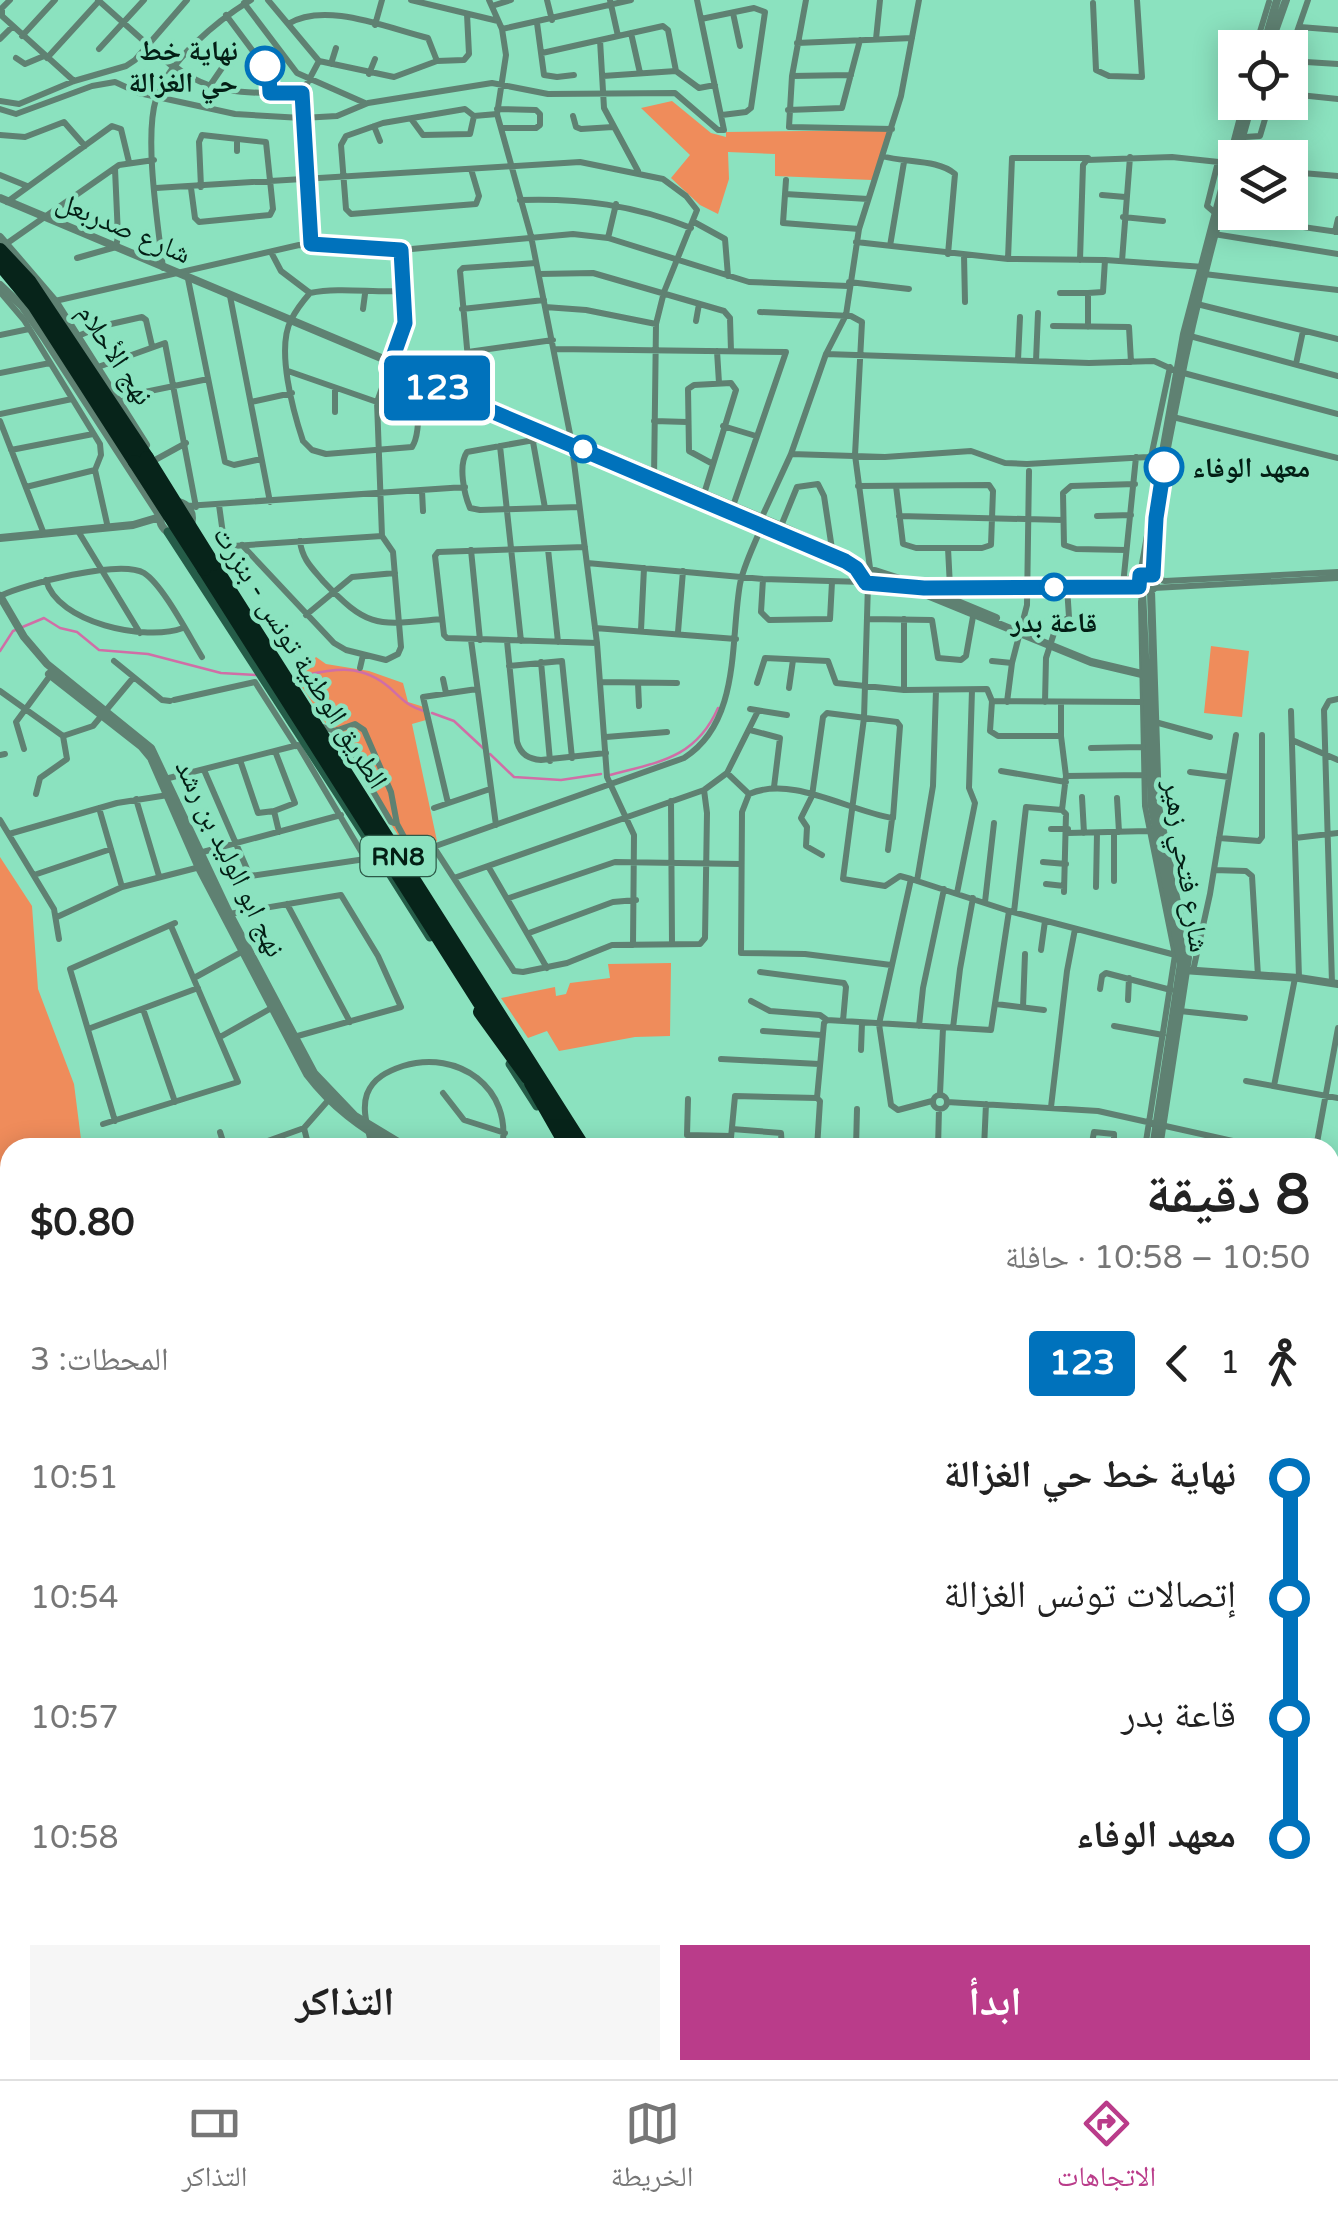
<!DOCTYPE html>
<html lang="ar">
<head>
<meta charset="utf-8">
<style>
	:root { --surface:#fff; --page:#f6f6f6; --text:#222; --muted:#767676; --line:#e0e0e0; --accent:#ba3c8a }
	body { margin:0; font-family:"Varela Round","Noto Naskh Arabic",sans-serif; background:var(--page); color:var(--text); direction:rtl; height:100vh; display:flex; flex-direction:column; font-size:38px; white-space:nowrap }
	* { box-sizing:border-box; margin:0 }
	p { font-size:32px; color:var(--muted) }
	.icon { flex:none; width:55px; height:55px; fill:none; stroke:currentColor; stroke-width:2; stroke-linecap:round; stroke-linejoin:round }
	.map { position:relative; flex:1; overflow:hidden; direction:ltr }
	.sheet { position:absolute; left:0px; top:1138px; width:1340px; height:942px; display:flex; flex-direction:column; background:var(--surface); border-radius:30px 30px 0 0; box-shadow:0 5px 25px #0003; direction:rtl }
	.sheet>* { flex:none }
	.badge { padding:0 20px; border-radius:8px; font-size:35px; line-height:65px }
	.tools { position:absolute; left:1218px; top:30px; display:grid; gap:20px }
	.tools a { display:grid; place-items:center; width:90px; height:90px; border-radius:0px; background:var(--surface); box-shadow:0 5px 25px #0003; font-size:50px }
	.map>.badge { position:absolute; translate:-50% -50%; box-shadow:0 0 0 5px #fff }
	.legs { display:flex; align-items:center; gap:15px; height:110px; padding:0 30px; font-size:32px }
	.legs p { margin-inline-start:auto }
	.summary { display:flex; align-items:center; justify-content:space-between; height:170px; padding:0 30px }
	h1 { font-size:55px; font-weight:700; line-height:75px }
	.primary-button { display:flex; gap:20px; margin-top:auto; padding:20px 30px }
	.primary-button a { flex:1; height:115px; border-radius:0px; background:var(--accent); color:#fff; font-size:40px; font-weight:700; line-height:115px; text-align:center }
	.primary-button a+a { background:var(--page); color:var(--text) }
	ul { padding:0 30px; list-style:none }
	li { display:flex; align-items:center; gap:35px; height:120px; font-size:38px }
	li i { display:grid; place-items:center; width:15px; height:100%; margin:0 12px; background:currentColor }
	li i::after { content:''; width:25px; height:25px; margin:-12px; border:8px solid; border-radius:50%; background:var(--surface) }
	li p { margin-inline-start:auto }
	li:first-child i { background:linear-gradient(#0000 50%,currentColor 0) }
	li:last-child i { background:linear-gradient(currentColor 50%,#0000 0) }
	.tab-bar { display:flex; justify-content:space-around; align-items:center; height:140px; border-top:2px solid var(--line); background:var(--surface); font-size:28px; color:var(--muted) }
	.tab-bar a { display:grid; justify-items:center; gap:5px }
	.tab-bar .current { color:var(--accent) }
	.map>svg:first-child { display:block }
	.green { fill:#ef8c5b }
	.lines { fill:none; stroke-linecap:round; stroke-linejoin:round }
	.stream { stroke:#d06ea6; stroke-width:2.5 }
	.minor { stroke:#5f8172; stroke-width:6 }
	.tertiary { stroke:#5f8172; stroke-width:8 }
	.secondary { stroke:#255c48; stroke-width:9 }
	.trunk { stroke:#043224; stroke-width:12 }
	.motorway { stroke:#07241a; stroke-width:14 }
	.motorway-bridge { stroke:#07241a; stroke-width:14 }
	.line-1-casing { stroke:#fff; stroke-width:22 }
	.line-1 { stroke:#0072bc; stroke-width:15 }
	.stop-1-dot { fill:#fff; stroke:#0072bc; stroke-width:5 }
	.labels { text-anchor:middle; stroke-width:9; stroke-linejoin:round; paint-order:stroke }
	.shield { fill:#8be2bf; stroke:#2c5a48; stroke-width:2.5 }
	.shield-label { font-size:25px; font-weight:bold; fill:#031f15 }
	.stop-label { font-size:28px; font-weight:bold; fill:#031f15; stroke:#8be2bf; text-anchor:end }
	.street-label { font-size:28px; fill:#031f15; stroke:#8be2bf }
</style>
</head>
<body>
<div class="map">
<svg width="1338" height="2079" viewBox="0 0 1338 2079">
	<rect width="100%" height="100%" fill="#8be2bf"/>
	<path class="green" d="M672,101L711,133L726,137V132L890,130L872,180L775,176V154L728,152L729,179L718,214L700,205L671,178L690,155L641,108Z
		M1211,646L1249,651L1242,717L1204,713Z
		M316,657L326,664L369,671L403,683L408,702L424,707L426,720L412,724L437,841L409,852L297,679Z
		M0,857L32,906L38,989L74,1084L82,1147L10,1148V1226L0,1230Z
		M671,963L670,1036L635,1037L559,1051L547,1031L528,1038L501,998L555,987L556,996L566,994L570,983L610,978L608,964Z"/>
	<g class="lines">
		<path class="stream" d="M0,651L13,631L44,618L60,628L77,632L99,650L148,654L221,673L256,675
			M296,677C331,670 359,661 390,688C402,699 407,706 424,711
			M432,713L454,721L483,748
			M490,754L514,777L561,780L601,774
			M610,775C659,762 696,758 718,708"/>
		<path class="minor" d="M10,0L2,8V16L74,81
			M98,0L174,68
			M268,0L319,61
			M411,0L498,21
			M489,0L502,29L506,55L497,114L531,236L571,439L597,643L607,777L634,835L633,945
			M547,0L552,20
			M610,0L618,36
			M697,0L724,130
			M806,0L792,76L789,127L892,129
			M244,3L297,73L365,103
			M1093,3L1096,70L1109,76L1142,77L1137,0
			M492,6L511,0
			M733,13L740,46
			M226,15L267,70L270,93
			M701,19L754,8L765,12L751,108L746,112L722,115
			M537,23L544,75L557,77L574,75
			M288,24C325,1 387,28 428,38L437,61
			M375,25L382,0
			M1300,27L1338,30
			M502,29L631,0
			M631,33L640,73
			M22,36L55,0
			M0,39L12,27
			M876,39L880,0
			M600,40L604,108L638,171
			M797,43L912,38
			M1255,48L1269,2
			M99,49L144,0
			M1290,52L1308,0
			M542,53L663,26L668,30L676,71
			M16,58L25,64L44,56
			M47,58L99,1
			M319,61L394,77L437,61L464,60L469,54L467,14
			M1290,61L1338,64
			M331,64L336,48
			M176,67C213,97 257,93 302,93
			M676,71L699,88L715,85
			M369,74L375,59
			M603,76L676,71
			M792,76L851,75
			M209,87L222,68
			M1290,94L1338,99
			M0,101L19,104L74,81L126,66L135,60L187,0
			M0,109L16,114L92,86L115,82L139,93L235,114L302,118L337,116L368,103L492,83L548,94L675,93L718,130H724
			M497,109L536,110L540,114V125L536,128H501
			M788,110L842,108L860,40
			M573,116L576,127L581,129L613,127
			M412,120L423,135L470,134L474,116
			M374,126L380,141
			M0,135L25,137L64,122L85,146
			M1245,137L1260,136L1270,102
			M237,151V140
			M882,156C905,163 938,159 955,174L948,254
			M471,169L479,196L476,204L351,214L346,209L341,145L346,136L383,123L465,109L474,116L497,114
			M1290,172L1338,176
			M0,175L27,186
			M786,180L783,223L859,229
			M156,188L580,162L663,179L686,196L697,210L664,292L656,324L654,479
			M191,188L195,218L199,222L270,215L273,209L266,142L202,135L199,142L201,187
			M785,194L868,199
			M1102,195L1125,197
			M520,200C581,198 634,205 691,228
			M7,202L112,126L121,129L129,162
			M1214,212L1207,206L1218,162
			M1219,215L1338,232
			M1123,217L1163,221
			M694,222L725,239L728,276
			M1335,232L1338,219
			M1214,234L1338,254
			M608,238L616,204
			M856,242L1008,259L1105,260L1204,267
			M6,244L119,165L154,160
			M311,244L302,109V93L319,61
			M890,246L904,162
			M271,252L281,271L310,293
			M964,255L965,302
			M77,258L116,247L118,236L115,169
			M1008,259L1012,158H1088
			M1080,260L1083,165L1087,160L1172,157L1228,163
			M1122,261L1130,157
			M163,268C158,225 144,138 156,99C168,61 218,20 251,0
			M539,274L593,273L724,311L730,318L731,351
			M1204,274L1338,290
			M188,279L225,462L234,465L261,459
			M849,282L909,289
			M404,291C372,293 341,287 310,293C303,301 296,310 291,320C276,349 293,411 303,441L312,450L326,454L412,447C422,432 416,398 421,377
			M0,292L24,320L100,444L101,455L95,470L108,528
			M1060,293H1088
			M230,296L270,502
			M55,301L299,245L401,250L573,234L608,238L749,282L848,286
			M1197,304L1338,339
			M545,307L586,310L656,324
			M363,309L365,294
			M462,309L544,300
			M760,312L851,316L862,322L855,455L870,568
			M696,321L699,304
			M1053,326L1129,327L1131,362
			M1088,327V293L1103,292L1105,260
			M0,335L29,329
			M78,336L102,326L142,317L146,320L152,346
			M1190,336L1338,376
			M555,349L786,352L733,506
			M717,351L719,383
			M468,352L553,340
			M826,354L1089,363L1154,361L1176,371L1338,414
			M1018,360L1020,317
			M1036,361L1038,313
			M1296,364L1303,331
			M98,367L165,343L196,507
			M469,370L460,271L463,268L536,263
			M288,371L377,402
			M0,373L50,363
			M120,402L140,393L208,379
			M251,402L292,393
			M335,412V388
			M0,414L72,399
			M1173,417L1338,458
			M0,421L44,534
			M654,421L687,422
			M723,426L756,436
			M562,435L467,452C458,465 464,494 470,508L480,510L579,507
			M533,442L545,508
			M500,446L521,641
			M11,450L93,434
			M791,454L885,457L971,451L1005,463L1027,464L1148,457L1161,452
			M1151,457L1170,367
			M155,460L186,443
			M858,486L989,485L993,491L991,545L982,548H916L903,544L896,486
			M26,487L95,470
			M422,491L423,511
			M704,494L736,390L731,383L694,385L688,389L689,451L713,464
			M219,505L224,541L233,546L382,536
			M186,506L465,487
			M899,516L1063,520
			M1097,516L1131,515
			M761,519L791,454L826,354L846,315L859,229L901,96L919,0
			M781,526L797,487L818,484L824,496L832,549
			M78,531L140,633
			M300,541C302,559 312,568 323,581C369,630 378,625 442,619
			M242,545L334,643L346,650L386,660L398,654L401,647L393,552L382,536L377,402L405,323L401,250
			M585,547L438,552L435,556L444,635L447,638L597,643
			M948,548L950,587
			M548,549L558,642
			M471,550L480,640
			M1126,550L1076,549L1064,545L1063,493L1071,486L1135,484
			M587,563L763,579L863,582
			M763,579L761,612L769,620L830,619L832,582
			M1156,579L1165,581L1338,572
			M46,580C57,623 146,642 183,628
			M868,584L864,718L843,879L885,886L900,876L911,879
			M1123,585L1136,457
			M1154,588L1338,578
			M0,596C25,584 120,559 144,573C163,585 189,636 202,657
			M1141,602L1145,806L1175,955L1145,1148
			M306,615L352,577L395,573
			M869,619L932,620L938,658L961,660L966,656L974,611
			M904,619V690
			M595,628L736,639
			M641,630L644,568
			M678,632L683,571
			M471,640L496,825
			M507,641L517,742C521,755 529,759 541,760L606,753
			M114,661L162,700L170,701
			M992,661L1012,663
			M541,662L550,761
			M509,666L562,661L572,758
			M360,668L363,655
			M443,679L446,693
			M601,682L677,683
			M638,683L639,706
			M757,683L765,658L828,661L836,683L904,690L987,689L992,701L990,731L998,736H1061V703
			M789,688L793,660
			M0,691L63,736L67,759L40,778L36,794
			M174,700L255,682L296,746
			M992,701L1141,702
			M1007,702L1012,663L1027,605L1029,471
			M1045,702L1046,658L1056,627L1069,617L1067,587
			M750,709L787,715
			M1291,711L1299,978
			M1155,722L1210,737
			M323,727L335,731L355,724L364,730L391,792L397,824
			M337,730L391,822L397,824L411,850L416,853L684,758C741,722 730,641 740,584C744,564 755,544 762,525
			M750,730L780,738L774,787
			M63,736L93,726L133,678
			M1061,736L1066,776L1062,810
			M606,737L667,732
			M1292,740L1338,760
			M1091,748L1142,747
			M24,749L16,722L52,673
			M0,755L5,754
			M240,760L258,813L274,811L295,803L275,751
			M204,770L250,876L379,857
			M1001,771L1066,782
			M1190,772L1229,777
			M727,773L749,794
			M1066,776L1143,775
			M165,779L298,745L365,858
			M1082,797L1084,833
			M1117,798L1119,832
			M136,799L159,876
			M671,801L672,944
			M448,803L423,697L477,689
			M99,808L122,887L200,867
			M434,808L490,789
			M274,811L279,832
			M0,820L54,909L59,939
			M1051,829H1068
			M1068,833L1148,831
			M9,834L117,803L168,795
			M1219,838L1259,841L1262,837V735
			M1295,838L1338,833
			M433,846L514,971L523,972L567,963L612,945L700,944L705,938L707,813L704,790
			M888,850L892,819
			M199,853L341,815
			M822,855L806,846L807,827L801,818L812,796L823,717L827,713L897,722L900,726L893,818C848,811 793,775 749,794L742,812L741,953L805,954L891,965
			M1043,862L1066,864
			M488,866L547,968
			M1214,870L1246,871L1252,876L1258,976
			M34,875L111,849
			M454,878L704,790L727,773L758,711
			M917,881L933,786L936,690
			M1114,881V832
			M1046,884L1064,886
			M1096,887L1097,833
			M957,893L975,803L969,788L972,690
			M509,898L615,862L741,864
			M985,902L994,823
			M287,904L350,1022
			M1014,912L1026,807L1062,810L1066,814L1064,892
			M229,914L341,895L378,956L401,1007L294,1037
			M57,917L122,887
			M529,933L613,902L636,900
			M1041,950L1045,921
			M1193,971L1210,894L1236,735
			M760,972L844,983L846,987L843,1021
			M194,978L245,950
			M1332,983L1324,710L1329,701L1338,699
			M1100,989L1102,976L1106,973L1171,990
			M1128,1000L1129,978
			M751,1001L770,1011L820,1015L827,1020
			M996,1004L1044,1010
			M1023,1007L1025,954
			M143,1009L175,1102
			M1180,1011L1245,1018
			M919,1026L923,988L944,889
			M1114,1026L1163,1035
			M953,1028L960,969L973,898
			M88,1029L198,988
			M763,1031L821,1035
			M220,1037L275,1006
			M861,1050L862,1023
			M721,1059L819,1064
			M1246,1081L1338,1098
			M1274,1086L1295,978
			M443,1093L464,1120L505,1133
			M940,1094L943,1028
			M933 1102a7 7 0 1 1 14 0a7 7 0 1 1-14 0Z
			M688,1099L687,1135L731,1136
			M932,1101L898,1110L891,1105L879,1024L911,879L1009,911L1183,957
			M947,1102L1098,1111L1264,1148
			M1051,1107L1067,971L1075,929
			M115,1121L70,969L175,923
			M103,1124L238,1082L171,926
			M732,1129L781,1133L782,1148
			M220,1132L225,1148
			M262,1143L304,1128
			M984,1146L1004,1148
			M195,1147V1148
			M309,1148L304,1128L332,1096
			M372,1148C369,1130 361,1111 367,1094C373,1078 388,1071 403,1066C458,1049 513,1088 502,1148
			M730,1148L735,1096L817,1098
			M817,1148L820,1101L817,1098L824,1023L827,1020L991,1030L1009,911
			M856,1148L857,1109
			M938,1148L939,1109
			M984,1148L986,1104
			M1091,1148L1094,1132L1114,1134V1148
			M1316,1148L1338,1028
			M1330,1162L1338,1164
			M1330,1193L1338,1192
			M0,1203L10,1212
			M1330,1270L1338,1268
			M1330,1303H1338
			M1330,1323L1338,1322
			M1330,1342L1338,1340
			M1330,1390L1338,1389
			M0,1427L10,1429
			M1330,1438L1338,1436
			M1330,1476L1338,1475
			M1330,1545L1338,1544
			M1330,1587L1338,1583
			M1330,1630H1338
			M1330,1688L1338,1687
			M1330,1741L1335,1746L1336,1760
			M1330,1760H1336L1338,1773
			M0,1832L5,1824L10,1825
			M2,1863L10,1851
			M0,1898H10
			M1330,1941L1338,1940
			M0,1946L10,1944
			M1330,1963L1333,1985
			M1330,2026H1338
			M20,2070L29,2079
			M148,2070L152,2079
			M612,2070L619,2079
			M648,2070L650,2079
			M677,2070L678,2079
			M860,2070L935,2075
			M1103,2070L1106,2079
			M1121,2070L1122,2079
			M1032,2072V2079
			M1231,2076L1249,2073
			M197,2079V2070
			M771,2079V2070
			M803,2079V2070
			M1050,2079V2070"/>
		<path class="tertiary" d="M1263,48L1277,0
			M1269,48L1286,0
			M1236,158L1252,102
			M0,198L781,526L832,549L867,569
			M0,237L55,301L146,445
			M0,285L22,306L45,339L160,516
			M667,484L845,561L861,574
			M160 518a16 16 0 1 1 32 0a16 16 0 1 1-32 0Z
			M0,538L133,525L160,517
			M875,571L909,582
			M1138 582a9 9 0 1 1 18 0a9 9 0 1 1-18 0Z
			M1141,575L1184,334L1245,102
			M1153,575C1152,513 1166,453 1178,392C1193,314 1213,237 1235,161
			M873,582L877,575L874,571L864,570L861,577L866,583L930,588L1139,587
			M933,583L1123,581L1138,578
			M930,586L931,591L996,618
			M915,590L1091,662L1146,675
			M1142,590L1152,807L1181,963L1153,1148
			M1151,591L1158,806L1188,958L1159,1148
			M0,596L24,637L47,664L151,748L229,913L314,1073L355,1116L408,1148
			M49,674L141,746L151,758L199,868L307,1074C332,1107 361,1128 397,1148
			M1183,970L1299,978L1338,984
			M0,1887L10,1885
			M0,2003L10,2014
			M949,2079L951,2070
			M954,2079L957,2070"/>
		<path class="secondary" d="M168,532L368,840
			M377,853L430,937
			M510,1064L537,1106
			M0,2059L10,2046
			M0,2069L10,2056
			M61,2070L71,2079"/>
		<path class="trunk" d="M724,2070V2079"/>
		<path class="motorway" d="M0,250L29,281L147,458
			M0,264L34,305L135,462
			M213,564L584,1148
			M204,569L488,1016
			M480,1012L528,1078
			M531,1083L568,1148
			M1151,2070L1157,2079
			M1164,2070L1169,2079"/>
		<path class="motorway-bridge" d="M147,458L213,564
			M135,462L204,569"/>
	</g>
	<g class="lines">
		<defs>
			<path id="line-1" d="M265,66L269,76L270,93H302L311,244L401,250L405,323L389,368L845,561L856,568L866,583L924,588L1139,587L1140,575H1153L1156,518L1164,467"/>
		</defs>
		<use href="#line-1" class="line-1-casing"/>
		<use href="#line-1" class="line-1"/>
	</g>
	<g class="stop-1-dot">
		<circle cx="265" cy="66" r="18"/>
		<circle cx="583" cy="449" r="12"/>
		<circle cx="1164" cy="467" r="18"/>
		<circle cx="1054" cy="587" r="12"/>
	</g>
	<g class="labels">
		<rect class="shield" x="360.5" y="836" width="75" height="40" rx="8"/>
		<g class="shield-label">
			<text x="398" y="865">RN8</text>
		</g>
		<g class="stop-label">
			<text x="238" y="60">نهاية خط<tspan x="238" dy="32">حي الغزالة</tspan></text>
			<text x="1192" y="477" text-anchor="start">معهد الوفاء</text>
			<text x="1054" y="632" text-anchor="middle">قاعة بدر</text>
		</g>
		<g class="street-label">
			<text transform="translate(124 227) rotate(23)" y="10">شارع صدربعل</text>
			<text transform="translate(116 354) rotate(57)" y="10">نهج الأحلام</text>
			<text transform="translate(301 657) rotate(58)" y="10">الطريق الوطنية تونس - بنزرت</text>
			<text transform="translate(231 858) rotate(64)" y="10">نهج ابو الوليد بن رشد</text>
			<text transform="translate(1187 866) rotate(81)" y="10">شارع فتحي زهير</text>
		</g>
	</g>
</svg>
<div class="tools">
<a><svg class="icon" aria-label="locate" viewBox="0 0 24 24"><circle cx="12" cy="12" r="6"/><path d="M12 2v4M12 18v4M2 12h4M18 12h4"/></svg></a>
<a><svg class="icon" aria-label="layers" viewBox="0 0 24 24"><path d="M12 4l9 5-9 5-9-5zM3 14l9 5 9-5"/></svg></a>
</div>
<b class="badge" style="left:437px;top:388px;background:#0072bc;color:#fff">123</b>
<section class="sheet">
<div class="summary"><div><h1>8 دقيقة</h1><p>10:50 – 10:58 · حافلة</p></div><b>$0.80</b></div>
<div class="legs"><svg class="icon" aria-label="walk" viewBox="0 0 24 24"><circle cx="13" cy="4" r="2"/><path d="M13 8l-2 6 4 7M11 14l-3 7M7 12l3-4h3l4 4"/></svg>1<svg class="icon" aria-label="back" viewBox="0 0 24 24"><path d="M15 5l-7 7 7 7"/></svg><b class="badge" style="background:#0072bc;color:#fff">123</b><p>المحطات: 3</p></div>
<ul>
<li><i style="color:#0072bc"></i><b>نهاية خط حي الغزالة</b><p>10:51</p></li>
<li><i style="color:#0072bc"></i><span>إتصالات تونس الغزالة</span><p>10:54</p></li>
<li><i style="color:#0072bc"></i><span>قاعة بدر</span><p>10:57</p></li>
<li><i style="color:#0072bc"></i><b>معهد الوفاء</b><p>10:58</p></li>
</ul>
<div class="primary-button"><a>ابدأ</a><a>التذاكر</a></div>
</section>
</div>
<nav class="tab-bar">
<a class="current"><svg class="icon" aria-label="directions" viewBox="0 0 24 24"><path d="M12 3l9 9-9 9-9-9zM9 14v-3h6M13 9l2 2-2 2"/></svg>الاتجاهات</a>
<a><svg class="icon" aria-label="map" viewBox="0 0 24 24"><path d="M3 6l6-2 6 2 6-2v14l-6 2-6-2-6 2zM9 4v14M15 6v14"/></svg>الخريطة</a>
<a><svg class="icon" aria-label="tickets" viewBox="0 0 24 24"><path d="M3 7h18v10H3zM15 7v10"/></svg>التذاكر</a>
</nav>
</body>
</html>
